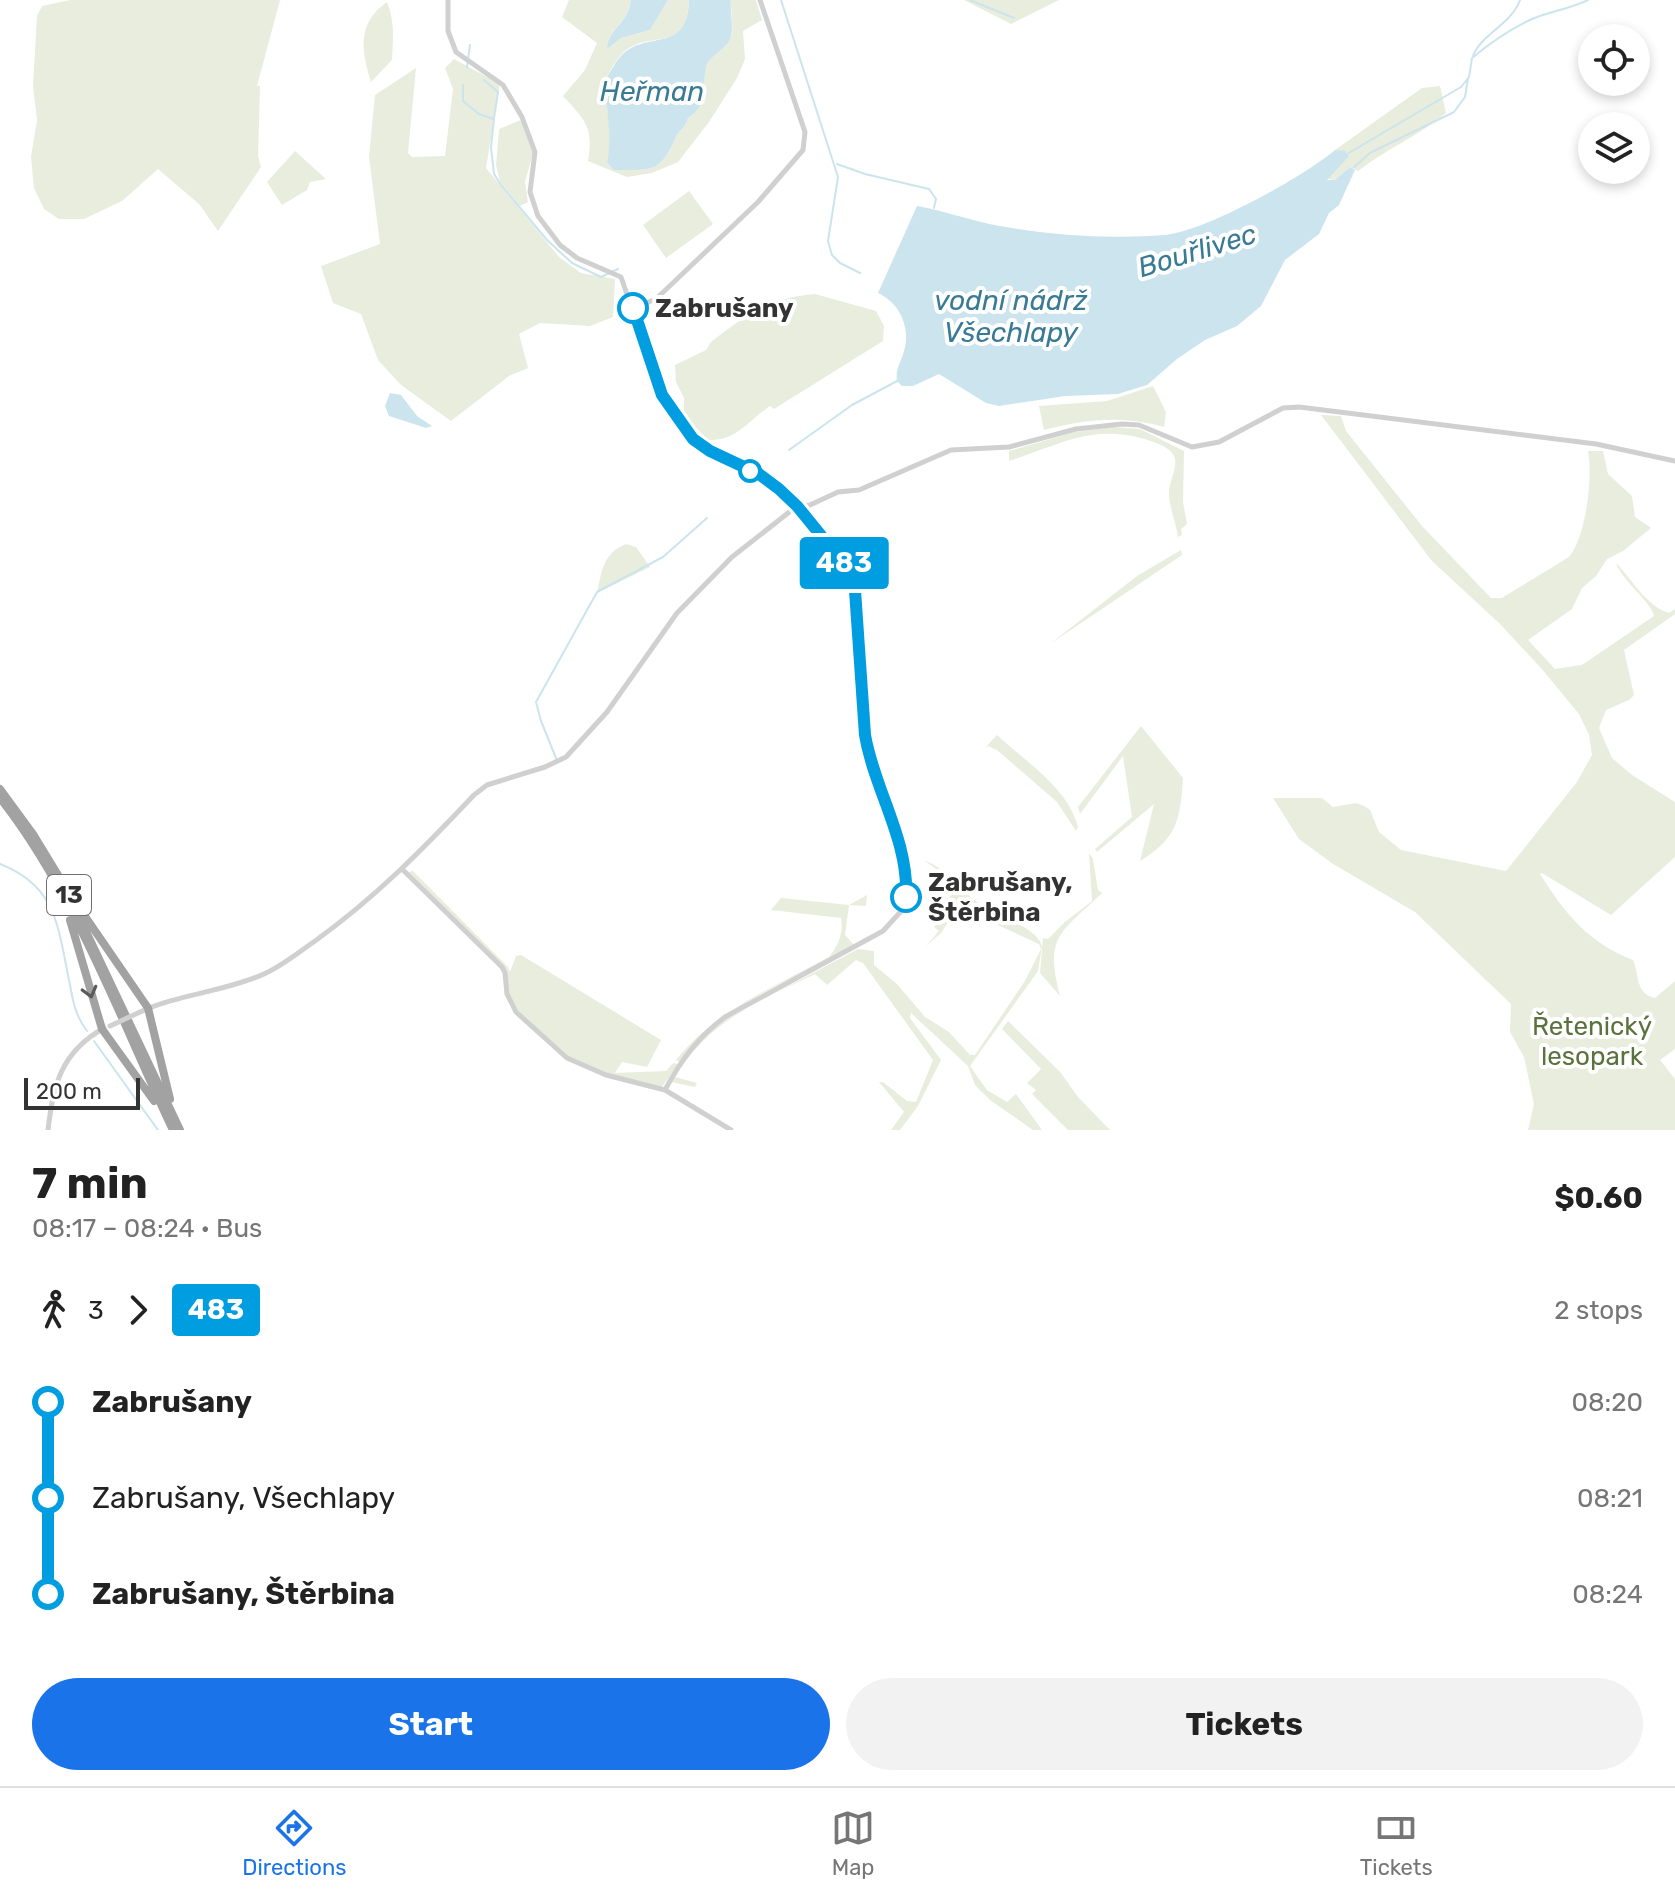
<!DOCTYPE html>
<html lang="en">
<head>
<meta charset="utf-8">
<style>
	:root { --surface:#fff; --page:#f2f2f2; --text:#222; --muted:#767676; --line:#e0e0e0; --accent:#1a73e8 }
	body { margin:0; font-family:Rubik,sans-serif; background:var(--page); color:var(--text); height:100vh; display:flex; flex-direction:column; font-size:30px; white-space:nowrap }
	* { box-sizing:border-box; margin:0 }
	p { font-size:26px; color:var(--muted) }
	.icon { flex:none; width:44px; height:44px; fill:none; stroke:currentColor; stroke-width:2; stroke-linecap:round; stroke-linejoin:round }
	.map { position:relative; height:1130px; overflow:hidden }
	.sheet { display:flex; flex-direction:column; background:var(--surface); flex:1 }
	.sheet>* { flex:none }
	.badge { padding:0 16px; border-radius:6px; font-size:28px; line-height:52px }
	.buttons { position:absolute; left:1578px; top:24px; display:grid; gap:16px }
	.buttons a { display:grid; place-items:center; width:72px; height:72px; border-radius:50%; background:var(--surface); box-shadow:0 4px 12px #0003; font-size:40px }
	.scale { position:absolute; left:24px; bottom:20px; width:116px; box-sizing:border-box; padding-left:8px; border:4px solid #333; border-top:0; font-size:22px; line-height:28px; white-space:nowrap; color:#333; -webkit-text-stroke:6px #fff; paint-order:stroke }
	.map>.badge { position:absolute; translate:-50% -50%; box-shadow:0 0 0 4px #fff }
	.legs { display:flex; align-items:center; gap:12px; height:88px; padding:0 32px; font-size:26px }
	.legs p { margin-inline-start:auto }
	.summary { display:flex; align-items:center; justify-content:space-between; height:136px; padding:0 32px }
	h1 { font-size:44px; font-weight:700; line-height:60px }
	.button { display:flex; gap:16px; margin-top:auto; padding:16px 32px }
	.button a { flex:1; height:92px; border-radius:48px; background:var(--accent); color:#fff; font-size:32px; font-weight:700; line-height:92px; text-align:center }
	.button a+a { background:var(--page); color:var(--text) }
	ul { padding:0 32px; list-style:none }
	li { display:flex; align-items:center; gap:28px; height:96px; font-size:30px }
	li i { display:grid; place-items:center; width:12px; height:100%; margin:0 10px; background:currentColor }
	li i::after { content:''; width:20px; height:20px; margin:-10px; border:6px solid; border-radius:50%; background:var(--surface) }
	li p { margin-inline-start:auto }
	li:first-child i { background:linear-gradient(#0000 50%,currentColor 0) }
	li:last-child i { background:linear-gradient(currentColor 50%,#0000 0) }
	.tabs { display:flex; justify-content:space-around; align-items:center; height:112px; border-top:2px solid var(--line); background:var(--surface); font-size:22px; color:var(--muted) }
	.tabs a { display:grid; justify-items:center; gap:4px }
	.tabs .on { color:var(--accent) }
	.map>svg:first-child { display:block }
	.green { fill:#e8edde }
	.water { fill:#cbe4ed }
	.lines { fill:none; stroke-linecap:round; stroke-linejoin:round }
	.stream { stroke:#cbe4ed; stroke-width:2 }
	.tertiary { stroke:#d0d0d0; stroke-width:5 }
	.trunk { stroke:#a2a2a2; stroke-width:8 }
	.tertiary-bridge { stroke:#d0d0d0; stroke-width:5 }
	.oneway { stroke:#5a5a5a }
	.line-1-casing { stroke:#fff; stroke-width:18 }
	.line-1 { stroke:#009ee0; stroke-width:12 }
	.stop-1-dot { fill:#fff; stroke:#009ee0; stroke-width:4 }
	.labels { text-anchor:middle; stroke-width:8; stroke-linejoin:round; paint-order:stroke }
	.shield { fill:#fff; stroke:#707070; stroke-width:2 }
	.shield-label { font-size:24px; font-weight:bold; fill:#333 }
	.stop-label { font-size:26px; font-weight:bold; fill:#333; stroke:#fff; text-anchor:start }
	.park-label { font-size:26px; fill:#5b723d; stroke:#fff }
	.water-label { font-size:28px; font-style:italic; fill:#397a94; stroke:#fff }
</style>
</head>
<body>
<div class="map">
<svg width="1675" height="1130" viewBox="0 0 1675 1130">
	<rect width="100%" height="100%" fill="#fff"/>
	<path class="green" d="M70,0H280L257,86H260L258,156L261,167L218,231L199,204L158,169L122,201L84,219H59L44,209L34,188L31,157L37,120L33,86L37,16L42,6Z
		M569,0H631C628,27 610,22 608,48L621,38L650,30L668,0H689C686,62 644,22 617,60C612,67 604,80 603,88C602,94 606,102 607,107C610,127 611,143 607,163L614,170C648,169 659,176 675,139C678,131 686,127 688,118C710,105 701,84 707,64C712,56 720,52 726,45C737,34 730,14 731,0H756L762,20L743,31L745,59L737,78L709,122L678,162L652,173L627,177L588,161C594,127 585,120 563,96L585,70L597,43L562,17Z
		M964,0H1059L1011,24Z
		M387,2C395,21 393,41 392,60L371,82C361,51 357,23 387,2Z
		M454,59L500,84L486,168L559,257L581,273L615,279L613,317L590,326L540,323L519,334L528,368L509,376L451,421L401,385L378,360L361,314L333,303L321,266L380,244L369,157L375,95L416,68L408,153L412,157L445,156L453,89L445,68Z
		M1440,86L1446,113C1418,136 1386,149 1358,171L1350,167L1335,180L1326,179L1349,153L1335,150L1422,88Z
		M521,120L533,153L525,182L528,202L520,206L500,182L496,165L499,129Z
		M295,151L326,179L310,182L307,190L282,205L267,182Z
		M689,191L713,224L666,258L643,225Z
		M815,294L876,311L884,326L883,341L774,409L770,406C749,420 736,442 708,440L684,415V398L676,382L675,365L706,350L711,342C744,316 772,297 815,294Z
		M1153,386L1166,412L1164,427C1122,415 1086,419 1044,430L1039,406L1107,401Z
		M1321,415L1341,416L1346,431L1422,526L1491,598H1502L1569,557C1586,537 1593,477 1588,451H1603L1608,474L1632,496L1635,517L1651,528L1623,551L1607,559L1596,576L1582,588L1572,609L1528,640L1555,669L1582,665L1654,616C1651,601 1622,581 1616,563C1632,579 1646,606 1669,613L1675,609V614L1624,650L1634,695L1629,700L1606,710L1599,728L1612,758L1632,775L1675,802V857L1611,915L1542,873L1540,874C1565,914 1589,943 1633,960C1639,973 1635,994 1655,998L1675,981V1049L1660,1060L1675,1079V1130H1528L1534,1104L1524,1057L1510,1032L1511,1004L1415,912L1333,864L1299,839L1273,798H1322L1333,807L1356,803L1364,806L1370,810L1379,832L1401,850L1506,871L1577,782L1592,755L1589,735L1579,714L1541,668L1500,624L1432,561Z
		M1114,427L1140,429L1184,451L1183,502L1187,524L1181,529L1182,535L1178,537C1176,523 1170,509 1169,495C1168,483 1177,470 1175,459C1173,449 1160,444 1151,441C1095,422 1061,444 1009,461V451L1075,432Z
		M626,544L636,547L650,567L597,593C602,571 603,553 626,544Z
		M1181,550L1182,555L1050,644L1137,576Z
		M1141,726L1183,778C1180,819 1178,838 1140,861L1154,804L1097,852L1095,849L1132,817L1123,756L1080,814L1078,807Z
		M997,735C1026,762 1068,788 1078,827L1076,831L1057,802L997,750L988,746L985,748Z
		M1089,853L1093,859L1098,890L1102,893C1061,933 1044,935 1060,996L1040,973L1043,938L1048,939L1065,922L1092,901Z
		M924,860C951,871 962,893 985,908C1002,919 1034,925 1042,946L1038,971L970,1066L987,1090L1007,1102L1016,1094L1042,1130H1033L990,1100L975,1085L968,1066L911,1013L910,1018L941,1060L918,1106L900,1130H891L904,1112L879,1082H883L907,1101L916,1102L933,1060L863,963L856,960L827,985L815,974C758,1002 709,1020 675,1077L697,1083L695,1087L671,1082L696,1045L723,1021L858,949L874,951V965L897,984L925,1017L949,1032L970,1055H975L1025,981L1041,949L1039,944L987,920L962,901L941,933L926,946L939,931L934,927L937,923L930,917L934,905L948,900L952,893L948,878Z
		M413,871L508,967L510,972L516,956L521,955L661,1040L647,1067L622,1062L615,1073L666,1071L673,1063L678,1064L662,1087L619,1078L572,1060L520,1014L509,996L506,972L408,872Z
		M867,895L866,906L849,905L845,935L855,946C794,978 721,1005 679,1062L676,1060C716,1010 774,987 829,957C838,946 844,932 841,918L771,910L781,898L849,905Z
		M1008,1021L1060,1072L1078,1097L1110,1130H1068L1032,1094L1036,1090L1027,1083L1041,1069L1002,1029Z"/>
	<path class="water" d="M631,0H668L650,30L621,38L607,49C610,24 628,26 631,0Z
		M689,0H731C729,14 737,34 726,45C720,52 712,56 707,64C701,84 710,105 688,118C686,127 678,131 675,139C659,176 648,169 614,170L607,163C611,143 609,127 607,107C606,102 602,94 603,88C604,82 610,71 614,66C638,22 687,62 689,0Z
		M1335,150L1345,151L1349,156L1327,180H1335L1350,167L1355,170L1339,205L1329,213L1319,234L1285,260L1261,306L1237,326L1205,340L1177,359L1147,385L1118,394L1065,396L999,406L986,403L939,374L913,386H902L897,381C895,370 901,362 904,351C911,328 900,303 878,293L917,206C945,211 972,221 1000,226C1055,236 1110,239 1165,235C1206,231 1303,177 1335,150Z
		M390,393L401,395L417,416L432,426L426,428L389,416L385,406Z"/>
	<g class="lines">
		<path class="stream" d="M781,0L838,177L828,241L832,255L840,263L860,273
			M970,0L1014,18
			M1473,56C1482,33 1511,25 1520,0
			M467,67L470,45
			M484,80L498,92L494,118
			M463,85V101L479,114L494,119L491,148L494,174L501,185L547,240L572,263L601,277L618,269
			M1347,154L1461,87L1469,77L1472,58C1490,43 1510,29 1532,19C1550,11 1570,9 1588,0
			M837,164L865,174L929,189L936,199L934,208
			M1354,167L1370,153L1454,112L1465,97L1468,78
			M789,450L852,405L899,380
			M556,758L541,721L536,702L597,592L663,557L707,518
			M0,864C59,887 58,930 70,985C73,1002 76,1017 87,1031
			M94,1041L158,1130"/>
		<path class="tertiary" d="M448,0V31L456,52L503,85L522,117L535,152L530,192L538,216L560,245L577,258L621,277L662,395L682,426L702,446L759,474L779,489L797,506L854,576L865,735L869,760L902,856L906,872L904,908L883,931L725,1017C698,1037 681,1060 665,1090
			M633,308L656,299L758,202L803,150L805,132L760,0
			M403,870L502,967L505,973L507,994L516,1012L567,1058L606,1075L665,1090L731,1130
			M140,1012C179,994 224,992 264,974C282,966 299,952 315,941C376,897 423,849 474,795L487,785L545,767L566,757L607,712L677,613L732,557L797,506L810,505L838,492L859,490L951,450L1009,447L1076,429L1122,424L1139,425L1192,447L1219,442L1283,408L1299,407L1596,444L1675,461
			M48,1130C53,1085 61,1052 104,1028"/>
		<path class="trunk" d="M0,789L33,834L64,885L180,1130
			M0,798C75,893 121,1021 173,1130
			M82,912L148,1008L170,1099
			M70,920L102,1029L154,1101"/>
		<path class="tertiary-bridge" d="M110,1026L140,1012"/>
	</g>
	<defs><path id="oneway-chevron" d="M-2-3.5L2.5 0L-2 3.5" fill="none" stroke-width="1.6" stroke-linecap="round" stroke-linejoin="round" transform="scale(2)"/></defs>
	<use class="oneway" href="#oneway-chevron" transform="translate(90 992) rotate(75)"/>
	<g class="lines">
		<defs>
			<path id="line-1" d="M633,308L662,395L693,439L710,451L759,474L779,489L797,506L854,576L865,735C874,789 909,840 906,897"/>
		</defs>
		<use href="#line-1" class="line-1-casing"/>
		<use href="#line-1" class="line-1"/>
	</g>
	<g class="stop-1-dot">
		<circle cx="633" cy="308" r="14"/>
		<circle cx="750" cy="471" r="10"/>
		<circle cx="906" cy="897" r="14"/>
	</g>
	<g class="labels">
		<rect class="shield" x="47" y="875" width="44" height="40" rx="6"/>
		<g class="shield-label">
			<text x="69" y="903">13</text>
		</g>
		<g class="stop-label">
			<text x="655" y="317">Zabrušany</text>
			<text x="928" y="891">Zabrušany,<tspan x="928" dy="30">Štěrbina</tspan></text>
		</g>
		<g class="park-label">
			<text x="1592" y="1035">Řetenický<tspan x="1592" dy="30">lesopark</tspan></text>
		</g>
		<g class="water-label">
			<text x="652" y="101">Heřman</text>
			<text transform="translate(1197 250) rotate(-17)" y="10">Bouřlivec</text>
			<text x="1011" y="310">vodní nádrž<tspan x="1011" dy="32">Všechlapy</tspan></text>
		</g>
	</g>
</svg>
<div class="buttons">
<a><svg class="icon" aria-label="locate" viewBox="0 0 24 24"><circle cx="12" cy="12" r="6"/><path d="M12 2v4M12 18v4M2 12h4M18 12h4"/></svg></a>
<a><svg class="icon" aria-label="layers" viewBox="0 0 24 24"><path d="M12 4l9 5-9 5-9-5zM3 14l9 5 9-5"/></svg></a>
</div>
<div class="scale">200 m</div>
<b class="badge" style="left:844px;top:563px;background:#009ee0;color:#fff">483</b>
</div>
<section class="sheet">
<div class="summary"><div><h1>7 min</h1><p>08:17 – 08:24 · Bus</p></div><b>$0.60</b></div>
<div class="legs"><svg class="icon" aria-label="walk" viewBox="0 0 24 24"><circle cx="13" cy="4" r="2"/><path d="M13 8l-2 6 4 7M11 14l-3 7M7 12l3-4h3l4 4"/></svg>3<svg class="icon" aria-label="forward" viewBox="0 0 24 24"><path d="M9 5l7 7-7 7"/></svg><b class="badge" style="background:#009ee0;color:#fff">483</b><p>2 stops</p></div>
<ul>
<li><i style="color:#009ee0"></i><b>Zabrušany</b><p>08:20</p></li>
<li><i style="color:#009ee0"></i><span>Zabrušany, Všechlapy</span><p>08:21</p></li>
<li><i style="color:#009ee0"></i><b>Zabrušany, Štěrbina</b><p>08:24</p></li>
</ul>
<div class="button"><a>Start</a><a>Tickets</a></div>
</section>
<nav class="tabs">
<a class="on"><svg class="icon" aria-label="directions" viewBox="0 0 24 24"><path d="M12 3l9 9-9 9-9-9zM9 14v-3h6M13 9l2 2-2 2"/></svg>Directions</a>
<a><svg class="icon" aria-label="map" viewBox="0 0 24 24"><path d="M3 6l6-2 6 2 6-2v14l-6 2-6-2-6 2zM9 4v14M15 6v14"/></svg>Map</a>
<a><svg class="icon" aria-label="tickets" viewBox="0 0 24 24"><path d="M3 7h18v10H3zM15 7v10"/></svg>Tickets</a>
</nav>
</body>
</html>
